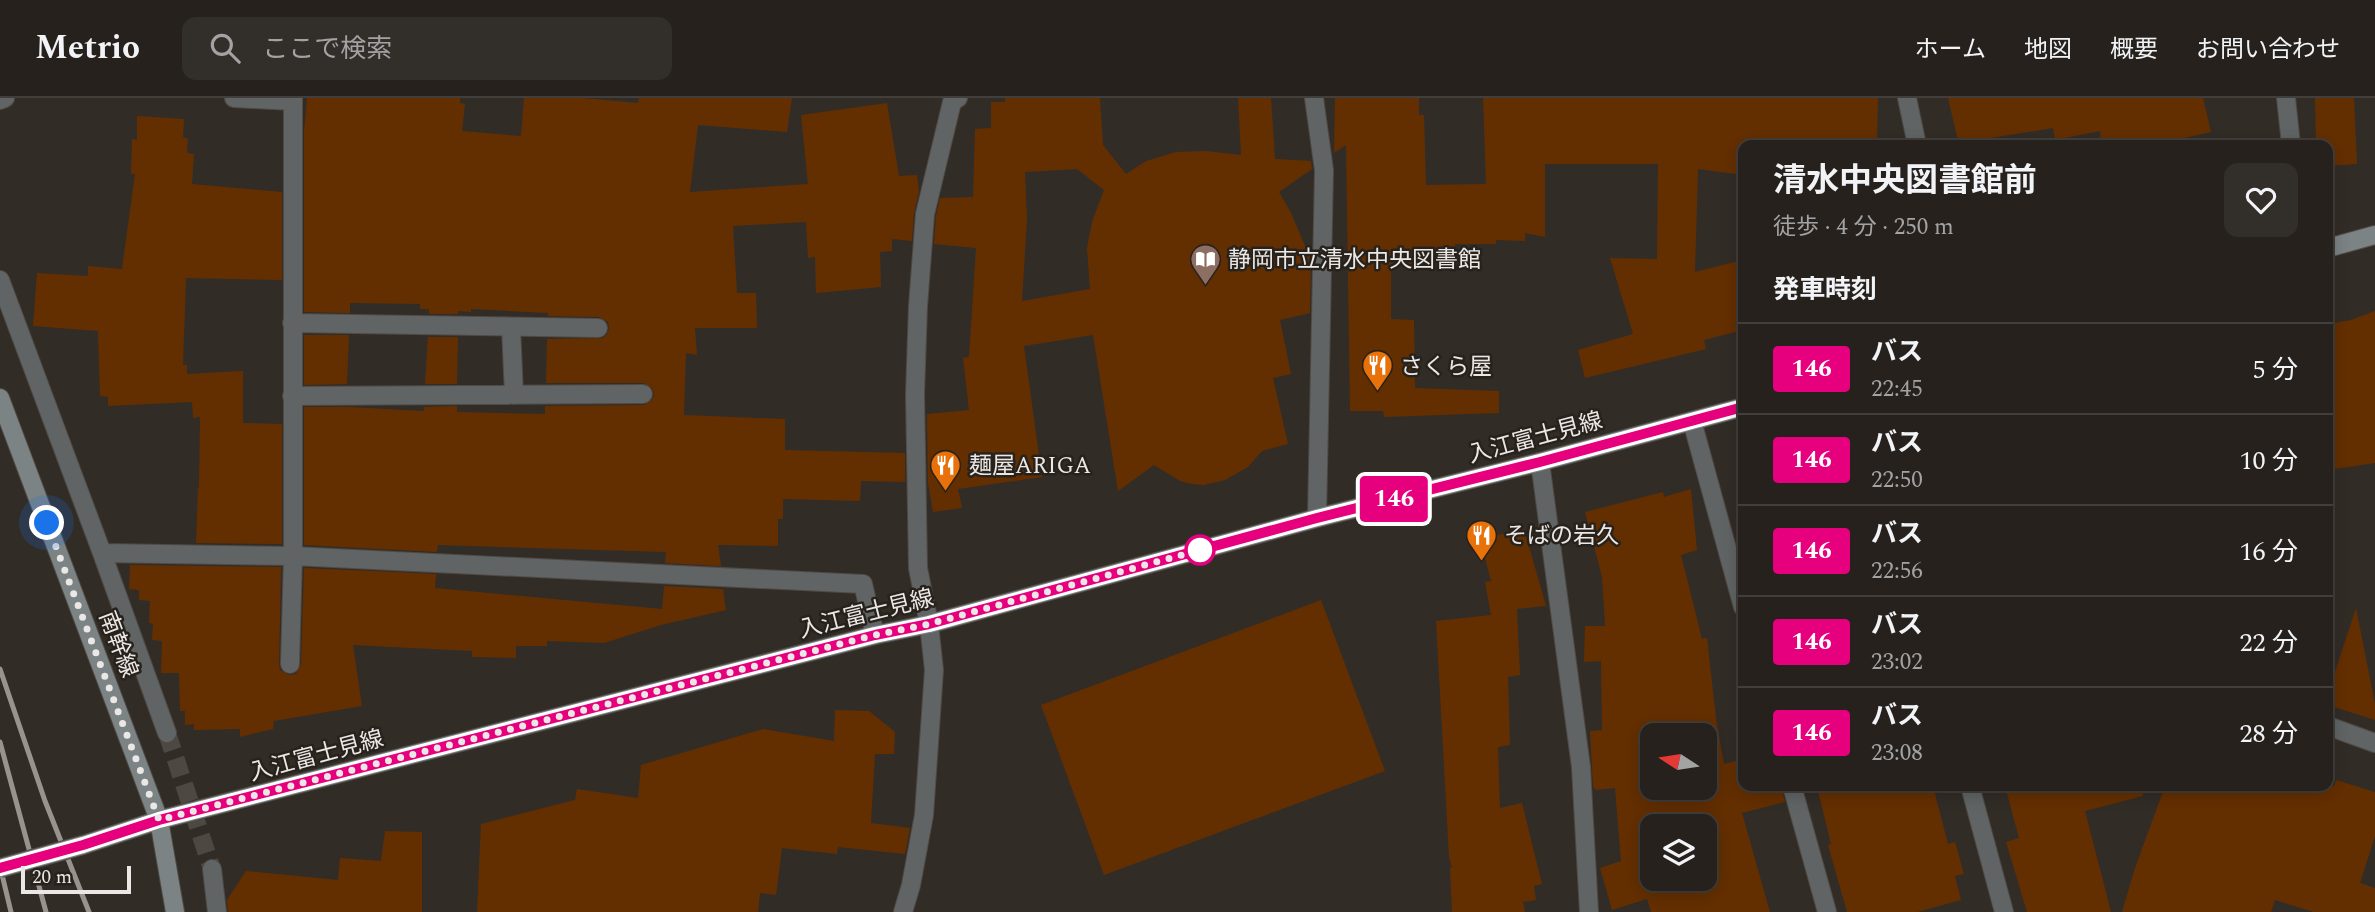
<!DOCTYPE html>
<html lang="ja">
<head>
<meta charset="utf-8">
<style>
	:root { --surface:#26211d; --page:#322e2a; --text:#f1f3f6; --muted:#a4a3a4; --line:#423e3b }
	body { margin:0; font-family:Spectral,"Noto Sans JP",serif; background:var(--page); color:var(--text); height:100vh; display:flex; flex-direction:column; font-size:26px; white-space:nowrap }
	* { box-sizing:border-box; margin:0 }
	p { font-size:23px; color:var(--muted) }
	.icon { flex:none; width:38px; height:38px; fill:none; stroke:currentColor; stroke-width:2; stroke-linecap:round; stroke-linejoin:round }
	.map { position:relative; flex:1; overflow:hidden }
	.drawer { position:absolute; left:1738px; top:42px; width:595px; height:651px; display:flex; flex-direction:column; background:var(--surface); border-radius:14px; box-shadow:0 4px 18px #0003,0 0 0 2px var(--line) }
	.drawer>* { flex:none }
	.badge { padding:0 14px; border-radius:5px; font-size:24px; line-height:46px }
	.needle { width:46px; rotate:282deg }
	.controls { position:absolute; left:1640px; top:625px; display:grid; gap:14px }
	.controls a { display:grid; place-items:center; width:77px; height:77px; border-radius:14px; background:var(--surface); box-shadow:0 4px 18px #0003,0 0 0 2px var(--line); font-size:35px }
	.scale { position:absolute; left:21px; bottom:18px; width:110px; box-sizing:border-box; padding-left:7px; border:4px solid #ebe7e4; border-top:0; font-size:19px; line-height:24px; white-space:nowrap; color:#ebe7e4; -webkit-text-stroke:5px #28221d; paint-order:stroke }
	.you { position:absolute; width:35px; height:35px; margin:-18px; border:5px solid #fff; border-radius:50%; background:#1a73e8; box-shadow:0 0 0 10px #1a73e833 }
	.map>.badge { position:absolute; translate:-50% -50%; box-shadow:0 0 0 4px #fff }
	h2 { padding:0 35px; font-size:26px; line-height:63px }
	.round { display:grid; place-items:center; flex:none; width:74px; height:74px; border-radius:14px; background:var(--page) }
	.overview { display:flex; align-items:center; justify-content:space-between; height:119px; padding:0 35px }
	h1 { font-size:33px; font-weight:700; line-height:52px }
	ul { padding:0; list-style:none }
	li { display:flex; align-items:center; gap:21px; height:91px; padding:0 35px; border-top:2px solid var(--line) }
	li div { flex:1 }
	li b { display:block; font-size:26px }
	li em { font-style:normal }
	li .badge { min-width:77px; font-weight:700; text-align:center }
	header { display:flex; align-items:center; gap:42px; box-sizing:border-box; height:98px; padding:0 35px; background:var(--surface); border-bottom:2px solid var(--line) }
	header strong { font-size:33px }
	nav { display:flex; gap:38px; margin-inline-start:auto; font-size:24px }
	.search { width:490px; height:63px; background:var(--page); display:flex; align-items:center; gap:18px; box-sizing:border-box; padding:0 24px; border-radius:14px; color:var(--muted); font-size:26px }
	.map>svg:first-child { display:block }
	.building { fill:#642f00; fill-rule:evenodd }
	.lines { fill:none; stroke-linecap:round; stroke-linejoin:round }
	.street-tunnel { stroke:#4e4843; stroke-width:18; stroke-dasharray:18 9; stroke-linecap:butt }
	.street-casing { stroke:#504a45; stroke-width:20 }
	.secondary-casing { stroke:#504a45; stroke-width:20 }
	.street { stroke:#606465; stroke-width:18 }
	.secondary { stroke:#7c8384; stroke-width:18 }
	.rail { stroke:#98938f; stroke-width:5 }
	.secondary-bridge-casing { stroke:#504a45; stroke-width:20; stroke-linecap:butt }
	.secondary-bridge { stroke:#7c8384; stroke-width:18 }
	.line-casing { stroke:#fff; stroke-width:16 }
	.line { stroke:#e6007e; stroke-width:10 }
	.walk { stroke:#ebe7e4; stroke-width:7; stroke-dasharray:0 12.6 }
	.stop-dot { fill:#fff; stroke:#e6007e; stroke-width:3.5 }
	.labels { text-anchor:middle; stroke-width:5; stroke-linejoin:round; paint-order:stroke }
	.poi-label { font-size:23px; fill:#ebe7e4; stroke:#28221d; text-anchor:start }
	.street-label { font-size:23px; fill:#ebe7e4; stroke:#28221d }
</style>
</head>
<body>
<header>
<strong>Metrio</strong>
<div class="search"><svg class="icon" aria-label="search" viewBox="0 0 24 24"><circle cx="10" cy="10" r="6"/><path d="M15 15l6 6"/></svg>ここで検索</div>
<nav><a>ホーム</a><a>地図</a><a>概要</a><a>お問い合わせ</a></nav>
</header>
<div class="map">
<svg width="2375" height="814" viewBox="0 0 2375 814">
	<rect width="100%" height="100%" fill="#322c27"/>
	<path class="building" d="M307,0H460V5L465,6L462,33L521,38L524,0H583L638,5L639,0H792L787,34L698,27L690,94L808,86L801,17L887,5L899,78L917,77L919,93L914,115L912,143L892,141V153L880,154L881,189L816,195L815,159L808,160L806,124L733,128L737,195H756L757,230H695L697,257L686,255L684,317L785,321V352L905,355V384L861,383L860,403L783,401V421H778V448L718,447L721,468L665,465L666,454L438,447L437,454L304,447V309H350L424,313V309L457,308V314L545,316V308L644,307L652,302L654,297L652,290L643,285H546L547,241L603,240L607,236L609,230L608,224L599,219L548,218V215L471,211V214L458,213V216H429V211H420V206L350,205V215L304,214V34Z
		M1005,0H1100L1103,47L1126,76L1146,63L1176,54L1206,53L1241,57L1238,0H1271L1275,61L1311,63L1312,71L1279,94L1291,115L1311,162L1310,215L1280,222L1291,276L1273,280L1288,346L1262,353L1248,369L1225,382L1204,387L1192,386L1180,383L1154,367L1118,393L1093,237L1024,248L1042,379L958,391L962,410L933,414L928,385L927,316L969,312L963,260L969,259L976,150L934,146L936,118L940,100L973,99L975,31L991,30V4H1005ZM1077,71L1104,92L1092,124L1087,150L1090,191L1022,203L1027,121L1025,74Z
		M1335,0H1419V17H1424L1426,87L1486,86L1483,0H1878L1877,47H1743V77L1698,71L1695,174L1743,162V232L1704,242L1706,251L1585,280L1578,252L1633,236L1610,160L1657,161L1658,66H1545V139L1525,135V143L1496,142V146H1455V161H1450V165L1391,166V221L1414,222L1415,290L1499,293V315L1384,319L1383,313H1350L1346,47L1334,55Z
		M1948,0H2203L2211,34L2154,47H2101L2100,33L2055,42L2053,30L1991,40L1992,47H1959Z
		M2315,0H2354L2357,66L2328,68V47H2316Z
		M137,18L184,21L183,39L188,41L187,55L194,56L192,86L282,94V182L186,180L183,267H187V276L243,273V325L282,326V446L196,445L198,390H199L200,319L193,320L192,304L108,308V299L100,298L98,233L33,228L37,175L88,178V168L122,171L135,76H131L132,41L137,42Z
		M2375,213V365L2328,372V226L2351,222Z
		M304,237H349L347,286L304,287Z
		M428,239H458L457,286H425Z
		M1691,391L1697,452L1681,457L1702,541L1707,540L1716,620L1724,666L1743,661V688H1781L1785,704L1742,715L1770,814H1651L1647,801L1612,812L1600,770L1621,763L1615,690L1596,692L1593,688L1590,633L1602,632L1601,563L1584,564L1585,528H1605L1602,479L1585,414L1663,394L1664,399ZM1652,637H1704V690H1652ZM1652,728H1704V780H1652Z
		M1524,431L1546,508L1517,511L1520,577L1509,579L1508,576L1510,647L1498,649L1500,710L1522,705L1542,786L1534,788L1536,802L1523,804L1525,814H1452L1450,770H1452L1449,759L1436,523L1491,517L1485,484L1491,483L1480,441Z
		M130,467L281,469L279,566L280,572L289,577L296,576L301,566L304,470L436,476L435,490L662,511L664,488L723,491L726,512L661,527L604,545L547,543V548H516V560L472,559V553L353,547L362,608L274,623L273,631L240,639V631L194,632V626L185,627V613H180L179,575H161L162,543L152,542L153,526L149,525L150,503L139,502V492L129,491Z
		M1321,502L1385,673L1104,777L1041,607Z
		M2356,510L2375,606V622L2328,607V595Z
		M835,612L869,613L895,634L894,656H875L871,725L910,730L905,756L838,749L837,756L782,750L776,797L760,795L758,814H477L481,726L575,702L577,691L638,700L641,667L763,631L834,643Z
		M2336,682L2375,694V738L2360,785L2375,790V814H2314L2275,802L2271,814H2122L2135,770L2165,688H2334Z
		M1838,688H1933L1948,746L1955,744L1964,776L1955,778L1961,802L1917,814H1847L1828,747L1831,746L1818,693Z
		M2005,688H2142L2143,698L2085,713L2111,814H2027L2006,744L2019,740Z
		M385,733L422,734V814H228L227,802L246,773L338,782L340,760L381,763Z"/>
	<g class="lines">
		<path class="street-tunnel" d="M167,635L212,771"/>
		<defs>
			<path id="street" d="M234,0L293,3
				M293,0V458L863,486L875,537
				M1314,0L1324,72L1317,420
				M1907,0L1917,47
				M2286,0L2291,47
				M0,2L5,0
				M0,182L102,455L293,458L290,566
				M292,225L598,230
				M511,229L514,297
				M292,298L643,296
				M1692,323L1743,509
				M1540,364L1581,669L1589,814
				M102,455L167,635
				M2328,628L2375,645
				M1792,688L1827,814
				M1970,688L2004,814
				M212,771L217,814
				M903,814L911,787L924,717L934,572L929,526L918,470L915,296L918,208L925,116L952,4L958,0"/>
			<path id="secondary" d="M2328,150L2375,137
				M0,300L159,722L175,814
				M83,747L159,722L875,537L929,526L1317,420L1540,364L1743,309"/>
		</defs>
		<use href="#street" class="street-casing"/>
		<use href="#secondary" class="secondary-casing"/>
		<use href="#street" class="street"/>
		<use href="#secondary" class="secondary"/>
		<path class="rail" d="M0,571L45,703L89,814
			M0,644L46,814
			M0,768L11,814"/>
		<defs>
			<path id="secondary-bridge" d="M0,770L83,747"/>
		</defs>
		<use href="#secondary-bridge" class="secondary-bridge-casing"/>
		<use href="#secondary-bridge" class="secondary-bridge"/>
	</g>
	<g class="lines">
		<defs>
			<path id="line" d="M0,770L83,747L159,722L875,537L929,526L1317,420L1540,364L1743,309"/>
		</defs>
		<use href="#line" class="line-casing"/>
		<use href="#line" class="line"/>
		<path class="walk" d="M47,425L159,722L875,537L929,526L1200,452"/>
	</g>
	<defs>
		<symbol id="library-pin" viewBox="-11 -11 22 30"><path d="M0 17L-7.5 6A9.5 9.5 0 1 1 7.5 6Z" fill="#8d6e63" stroke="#28221d"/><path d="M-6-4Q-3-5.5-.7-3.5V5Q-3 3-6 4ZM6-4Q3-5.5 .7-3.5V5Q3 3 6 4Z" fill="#fff"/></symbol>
		<symbol id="restaurant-pin" viewBox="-11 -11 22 30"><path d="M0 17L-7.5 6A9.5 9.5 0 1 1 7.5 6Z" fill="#e8710a" stroke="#28221d"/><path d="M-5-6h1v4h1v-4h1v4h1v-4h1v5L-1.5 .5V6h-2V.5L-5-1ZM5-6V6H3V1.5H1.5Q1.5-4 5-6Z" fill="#fff"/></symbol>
	</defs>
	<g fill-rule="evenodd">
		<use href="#library-pin" x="1188" y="144" width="35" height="47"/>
		<use href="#restaurant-pin" x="1360" y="250" width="35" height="47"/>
		<use href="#restaurant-pin" x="928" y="350" width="35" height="47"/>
		<use href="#restaurant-pin" x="1464" y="420" width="35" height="47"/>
	</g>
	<circle class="stop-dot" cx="1200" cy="452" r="14"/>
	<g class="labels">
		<g class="poi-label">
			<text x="1228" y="169">静岡市立清水中央図書館</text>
			<text x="1400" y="276">さくら屋</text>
			<text x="969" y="375">麺屋ARIGA</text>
			<text x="1504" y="445">そばの岩久</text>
		</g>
		<g class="street-label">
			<text transform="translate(1535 339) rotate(-15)" y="8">入江富士見線</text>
			<text transform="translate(866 515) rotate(-14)" y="8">入江富士見線</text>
			<text transform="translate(119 546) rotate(69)" y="8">南幹線</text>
			<text transform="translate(316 657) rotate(-15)" y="8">入江富士見線</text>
		</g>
	</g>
</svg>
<div class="controls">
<a><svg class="needle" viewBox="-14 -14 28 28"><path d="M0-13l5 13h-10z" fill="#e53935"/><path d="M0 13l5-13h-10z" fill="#a4a3a4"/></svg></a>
<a><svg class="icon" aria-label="layers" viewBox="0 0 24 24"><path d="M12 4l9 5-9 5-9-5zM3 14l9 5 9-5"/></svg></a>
</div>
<div class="scale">20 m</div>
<div class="you" style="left:47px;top:425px"></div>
<b class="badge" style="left:1394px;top:401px;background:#e6007e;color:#fff">146</b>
<section class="drawer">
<div class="overview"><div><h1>清水中央図書館前</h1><p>徒歩 · 4 分 · 250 m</p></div><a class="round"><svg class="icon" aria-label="heart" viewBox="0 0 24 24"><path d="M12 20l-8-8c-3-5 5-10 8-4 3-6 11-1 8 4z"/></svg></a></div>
<h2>発車時刻</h2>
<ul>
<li><span class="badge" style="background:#e6007e;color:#fff">146</span><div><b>バス</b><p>22:45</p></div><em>5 分</em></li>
<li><span class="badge" style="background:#e6007e;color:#fff">146</span><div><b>バス</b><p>22:50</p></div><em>10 分</em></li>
<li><span class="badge" style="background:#e6007e;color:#fff">146</span><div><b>バス</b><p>22:56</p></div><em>16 分</em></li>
<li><span class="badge" style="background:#e6007e;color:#fff">146</span><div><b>バス</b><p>23:02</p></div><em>22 分</em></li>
<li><span class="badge" style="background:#e6007e;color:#fff">146</span><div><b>バス</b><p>23:08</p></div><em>28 分</em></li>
</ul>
</section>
</div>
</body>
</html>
